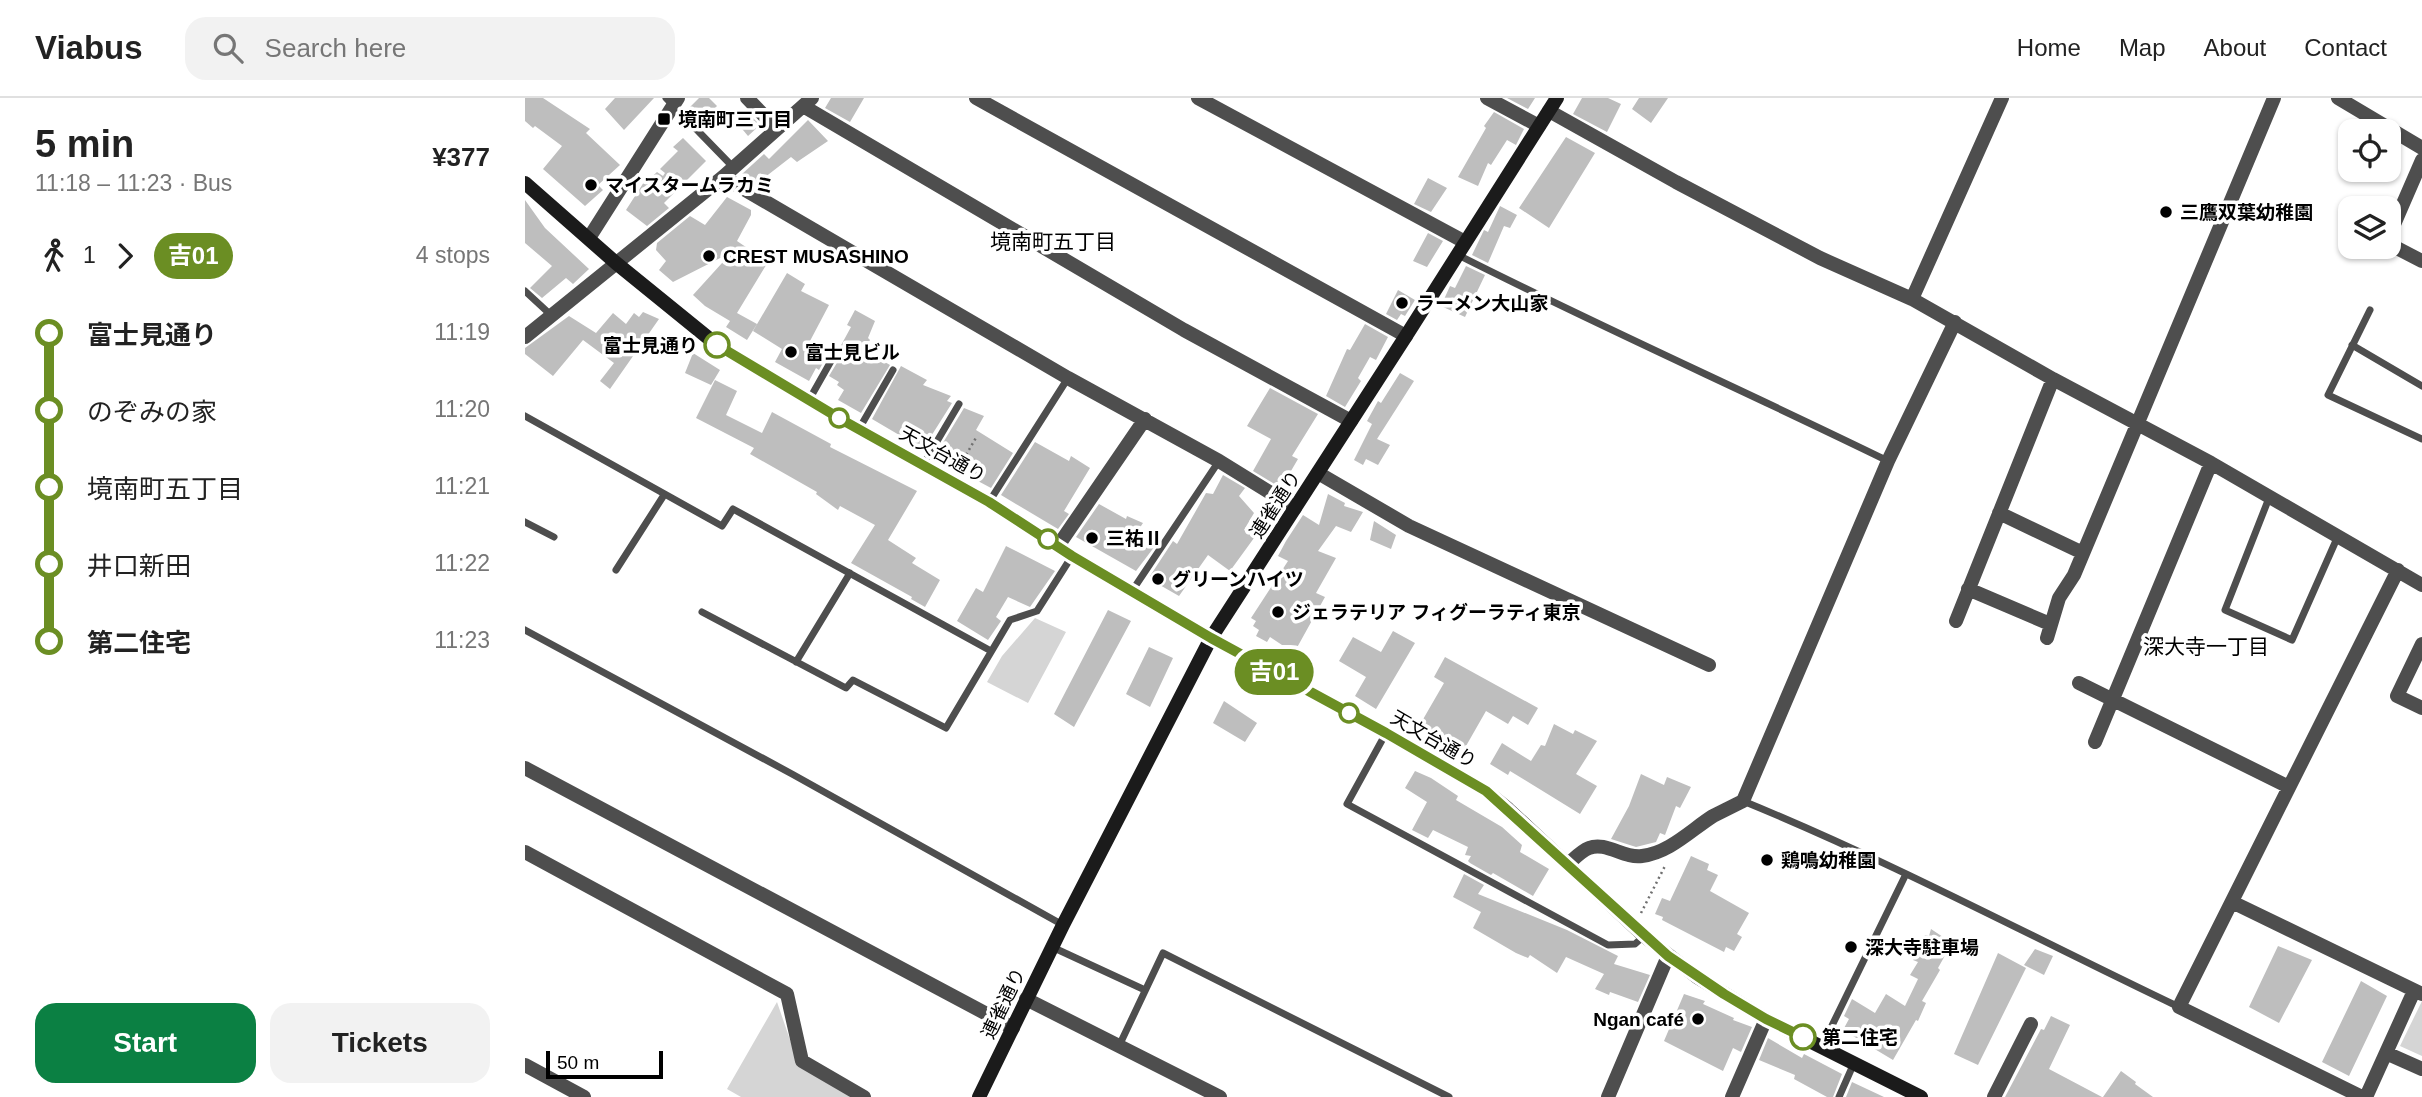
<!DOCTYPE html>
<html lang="en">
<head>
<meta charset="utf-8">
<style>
	:root { --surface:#fff; --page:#f2f2f2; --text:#222; --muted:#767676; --line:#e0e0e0; --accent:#0b8043 }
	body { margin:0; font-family:Helvetica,"Noto Sans JP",sans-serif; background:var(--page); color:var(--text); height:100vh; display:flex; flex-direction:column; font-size:26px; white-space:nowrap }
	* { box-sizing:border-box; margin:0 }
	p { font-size:23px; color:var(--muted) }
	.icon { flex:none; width:38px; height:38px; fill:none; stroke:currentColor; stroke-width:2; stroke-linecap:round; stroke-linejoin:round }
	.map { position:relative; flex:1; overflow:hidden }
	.panel { display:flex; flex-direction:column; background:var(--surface); width:525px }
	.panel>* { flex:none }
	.badge { padding:0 14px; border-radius:23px; font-size:24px; line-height:46px }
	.buttons { position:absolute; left:1813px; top:21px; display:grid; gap:14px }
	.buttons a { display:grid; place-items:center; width:63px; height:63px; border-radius:14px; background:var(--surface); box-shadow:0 2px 5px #0004; font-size:35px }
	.scale { position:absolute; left:21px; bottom:18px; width:117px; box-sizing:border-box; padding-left:7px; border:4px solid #000; border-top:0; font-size:19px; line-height:24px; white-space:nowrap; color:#000; -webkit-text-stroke:5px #fff; paint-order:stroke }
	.map>.badge { position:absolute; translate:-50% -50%; box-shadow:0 0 0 4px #fff }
	.legs { display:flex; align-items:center; gap:10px; height:77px; padding:0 35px; font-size:23px }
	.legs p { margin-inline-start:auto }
	.head { display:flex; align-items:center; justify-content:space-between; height:119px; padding:0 35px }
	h1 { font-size:38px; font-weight:700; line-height:52px }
	.primary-button { display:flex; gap:14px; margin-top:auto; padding:14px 35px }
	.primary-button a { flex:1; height:80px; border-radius:21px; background:var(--accent); color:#fff; font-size:28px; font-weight:700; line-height:80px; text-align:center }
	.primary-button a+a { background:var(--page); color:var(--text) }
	ul { padding:0 35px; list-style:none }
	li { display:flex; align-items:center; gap:24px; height:77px; font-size:26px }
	li i { display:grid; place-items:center; width:10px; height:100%; margin:0 9px; background:currentColor }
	li i::after { content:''; width:18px; height:18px; margin:-9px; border:5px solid; border-radius:50%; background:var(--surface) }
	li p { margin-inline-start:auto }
	li:first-child i { background:linear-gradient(#0000 50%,currentColor 0) }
	li:last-child i { background:linear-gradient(currentColor 50%,#0000 0) }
	header { display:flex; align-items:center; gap:42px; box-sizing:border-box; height:98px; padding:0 35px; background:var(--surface); border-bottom:2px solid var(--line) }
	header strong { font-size:33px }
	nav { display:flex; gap:38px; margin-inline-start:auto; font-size:24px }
	.search { width:490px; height:63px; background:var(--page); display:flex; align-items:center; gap:18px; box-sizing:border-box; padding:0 24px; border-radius:21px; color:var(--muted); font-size:26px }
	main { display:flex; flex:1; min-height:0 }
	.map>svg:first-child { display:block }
	.green { fill:#d5d5d5 }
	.building { fill:#bebebe }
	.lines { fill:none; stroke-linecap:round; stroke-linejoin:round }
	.path { stroke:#707070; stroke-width:2.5; stroke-dasharray:2 3.5; stroke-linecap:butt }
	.service { stroke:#4e4e4e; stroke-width:7 }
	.minor { stroke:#4e4e4e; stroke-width:14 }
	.tertiary { stroke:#4e4e4e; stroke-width:14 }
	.secondary { stroke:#1b1b1b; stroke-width:14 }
	.line-1-casing { stroke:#fff; stroke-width:16 }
	.line-1 { stroke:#6b8e23; stroke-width:10 }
	.poi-dot { fill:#000; stroke:#fff; stroke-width:2.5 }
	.stop-1-dot { fill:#fff; stroke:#6b8e23; stroke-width:3.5 }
	.labels { text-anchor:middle; stroke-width:7; stroke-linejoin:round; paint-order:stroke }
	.poi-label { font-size:19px; font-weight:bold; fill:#000; stroke:#fff; text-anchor:start }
	.stop-label { font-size:19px; font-weight:bold; fill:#000; stroke:#fff; text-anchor:end }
	.street-label { font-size:19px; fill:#000; stroke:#fff }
	.neighbourhood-label { font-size:21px; fill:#000; stroke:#fff }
</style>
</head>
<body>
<header>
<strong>Viabus</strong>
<div class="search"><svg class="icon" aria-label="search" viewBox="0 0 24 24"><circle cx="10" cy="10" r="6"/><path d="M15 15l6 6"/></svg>Search here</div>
<nav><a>Home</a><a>Map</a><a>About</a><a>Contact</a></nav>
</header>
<main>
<section class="panel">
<div class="head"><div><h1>5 min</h1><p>11:18 – 11:23 · Bus</p></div><b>¥377</b></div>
<div class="legs"><svg class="icon" aria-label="walk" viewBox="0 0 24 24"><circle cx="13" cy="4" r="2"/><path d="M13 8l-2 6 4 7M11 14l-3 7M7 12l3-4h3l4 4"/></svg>1<svg class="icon" aria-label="forward" viewBox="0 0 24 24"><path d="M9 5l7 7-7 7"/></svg><b class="badge" style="background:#6b8e23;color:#fff">吉01</b><p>4 stops</p></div>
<ul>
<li><i style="color:#6b8e23"></i><b>富士見通り</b><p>11:19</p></li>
<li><i style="color:#6b8e23"></i><span>のぞみの家</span><p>11:20</p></li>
<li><i style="color:#6b8e23"></i><span>境南町五丁目</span><p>11:21</p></li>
<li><i style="color:#6b8e23"></i><span>井口新田</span><p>11:22</p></li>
<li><i style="color:#6b8e23"></i><b>第二住宅</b><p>11:23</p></li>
</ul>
<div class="primary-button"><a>Start</a><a>Tickets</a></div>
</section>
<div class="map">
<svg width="1897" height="999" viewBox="0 0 1897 999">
	<rect width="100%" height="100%" fill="#fff"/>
	<path class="green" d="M510,520L541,534L503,605L462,584L477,558Z
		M1897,903V958L1875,948Z
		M252,904L274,968L326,999H216L202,991Z"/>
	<path class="building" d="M0,0H18L65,31L61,35L95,67L73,87L78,92L60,108L18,71L37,48L10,28L8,30L0,23Z
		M90,0H129L99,32L80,11Z
		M174,0H184L192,8L176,24L163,11Z
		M306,0H339L325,24L300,10Z
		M982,0H1010L1003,11Z
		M1057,0H1083L1096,6L1082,34L1048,16Z
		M1114,0H1143L1126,25L1107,11Z
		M969,14L999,31L991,47L982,42L966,67L963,65L953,88L933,79L961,30L959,28Z
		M224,16L235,27L223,38L213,26Z
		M283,22L303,43L272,64L266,59L230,87L223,82L217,76L239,56L244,61Z
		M1041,39L1070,55L1024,130L994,110Z
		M158,40L181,63L139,105L144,110L122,128L101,112L119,84L120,85L132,74L138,78L140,75L135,71L153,53L148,49Z
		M903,80L922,90L906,114L889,106Z
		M202,99L226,112V117L212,143L243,164L212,215L232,226L222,242L201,229L205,223L180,208L168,197L207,154L148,184L134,172L141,163L131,152L132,145L165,118L180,127Z
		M0,102L20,130L64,171L48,186L41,180L17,200L5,190L27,168L0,145Z
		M975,108L992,117L985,130L979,128L963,165L947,157L959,132L963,134Z
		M903,135L918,143L902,169L888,163Z
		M941,168L960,177L940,219L916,208L925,188L930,190Z
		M262,175L280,186L276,193L304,207L285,243L304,254L294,272L291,270L284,283L250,264L257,251L228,233Z
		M873,192L890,202L880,218L876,216L872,222L861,216Z
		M330,212L350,223L343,240L345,242L339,252L365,267L336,315L313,302L319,292L312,287L314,284L304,278L316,258L314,251L326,229L322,227Z
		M118,214L134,221L85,291L75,283L89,265L58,242L28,278L0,256V250L44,218L71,235L88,215L101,226L109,215L114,219Z
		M840,226L863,239L851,262L845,259L833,280L836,283L820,309L801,298L822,251L825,252Z
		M168,255L195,272L186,287L160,275Z
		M376,268L402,282L398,287L426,298L422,303L427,305L398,351L347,321Z
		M875,275L889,283L852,341L865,347L853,367L841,361L838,367L829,362L847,326L842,323L853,303L856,305Z
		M190,282L212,293L201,317L237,335L247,314L306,346L305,349L392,393L363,442L391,460L387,465L415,482L400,509L386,501L387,499L326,465L350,427L315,408L313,412L291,396L292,394L225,356L229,350L171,320Z
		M745,290L793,316L767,358L773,361L756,390L728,373L746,341L722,328Z
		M439,310L459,318L451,332L488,355L466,390L436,374L442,363L416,348Z
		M510,344L544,363L546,358L565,370L539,413L544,416L533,431L476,397Z
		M698,377L720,390L714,398L729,415L719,432L729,440L705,473L683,457L654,498L626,482L625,478L648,443L652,446L681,395L688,396Z
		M803,396L820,405L819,408L838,414L826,434L811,428L793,453L811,460L791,495L800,499L769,555L745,539L742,544L731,538L734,532L728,528L731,523L726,520L763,463L753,458L761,443L778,417L794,427Z
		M574,406L601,421L602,418L618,425L614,431L633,444L611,473L551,439Z
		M849,423L871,437L866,451L845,442Z
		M481,448L530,473L505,509L483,499L471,519L476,523L463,542L432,523L451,490L458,494Z
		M583,512L606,523L549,629L529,616Z
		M868,533L890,545L851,611L830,598L841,579L814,563L828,539L856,554Z
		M624,549L648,560L625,609L601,596Z
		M920,559L1013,610L1003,627L988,618L983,626L961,613L937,655L893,630L919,585L909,579Z
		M699,603L732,625L720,644L688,625Z
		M1029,626L1048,636L1050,632L1072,643L1051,676L1072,688L1055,716L985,673L983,677L965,666L977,645L1006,663L1016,647L1020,648Z
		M890,673L906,680L933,698L931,702L977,729L997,747L995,754L1024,771L1008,798L968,775L966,777L945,765L943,763L946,758L940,757L943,749L908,732L903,740L887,732L902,704L880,690Z
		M1116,676L1139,687L1142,679L1166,689L1155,710L1151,708L1140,737L1135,735L1131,744L1111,749L1086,741L1104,708Z
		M1166,758L1184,766L1182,772L1193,777L1185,793L1224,815L1212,836L1217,839L1209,853L1201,849L1199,854L1137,822L1138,819L1130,816L1137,800L1145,803Z
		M939,776L959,787L953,796L1042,832L1093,858L1089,866L1125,877L1113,904L1085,894L1084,897L1070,891L1079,876L1041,859L1032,875L1005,857L1003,860L991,855L948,830L956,814L928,799Z
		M1406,831L1427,845L1413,870L1415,872L1397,903L1401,905L1393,923L1391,922L1368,962L1318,932L1324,921L1319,918L1327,901L1350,915L1361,896L1380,908L1393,881L1385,877L1393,864L1388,862L1400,837L1404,838Z
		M1753,848L1787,862L1754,925L1724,909Z
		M1510,851L1528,858L1519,877L1499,867Z
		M1473,855L1501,870L1453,967L1429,956Z
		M1836,883L1862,898L1824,978L1797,964Z
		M1159,896L1180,903L1178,906L1209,920L1208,922L1227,929L1216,954L1208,950L1198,973L1139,943Z
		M1526,918L1545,927L1524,971L1577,999H1480L1516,931L1519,932Z
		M1243,940L1277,960L1279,956L1317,976L1308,999H1302L1269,981L1270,977L1234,962Z
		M1596,973L1611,984L1610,986L1628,999H1578Z
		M1327,984L1359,999H1321Z"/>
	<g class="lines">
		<path class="path" d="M433,371L452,338
			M1116,815L1140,768"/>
		<path class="service" d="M141,0L208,69
			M933,157C1075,229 1220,293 1363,363
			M0,193L27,218
			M1845,212L1803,297L1897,341
			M1827,247L1897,288
			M284,302L310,256
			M0,318L197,428L208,411L466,553
			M334,331L368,272
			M398,367L434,306
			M1744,400L1700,512L1767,542L1813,438
			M464,404L543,280
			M0,424L29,439
			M91,472L139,397
			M607,493L694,363
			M177,514L321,590L328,582L421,630L485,522L512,513L547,458
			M0,532L267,676L538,827
			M271,564L325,475
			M861,635L822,706L1083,847L1110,846L1119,838
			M1218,703C1367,764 1509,840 1654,909
			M527,849L620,892
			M594,948L638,855L924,999
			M1297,948L1381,776
			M1314,999L1329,965"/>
		<path class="minor" d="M222,0L252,31
			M451,0L881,238
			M673,0L940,144
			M962,0L1014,28
			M1813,0L1897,50
			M278,8L659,232L826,323
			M1024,13L1151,84L1295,160L1387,201L1528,281L1686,365L1897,487
			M198,79L543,280L694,363L770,410
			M1864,138L1897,62
			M1864,146L1897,163
			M1387,201L1477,0
			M0,239L198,79L287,0
			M793,375L884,428L1184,567
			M1474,415L1558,455
			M533,448L620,321
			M1443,491L1525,526
			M1431,523L1528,281
			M1522,540L1534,500L1549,477L1749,0
			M1897,546L1872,598L1897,610
			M1554,585L1764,689
			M1570,644L1686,365
			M0,670L488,930
			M0,754L262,896L277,963L339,999
			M1043,766C1049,761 1056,753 1064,750C1081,743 1099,761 1117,758C1144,755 1166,732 1188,718C1198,713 1208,708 1218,703L1363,363L1430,224
			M1707,804L1897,896
			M501,901L695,999
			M1861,955L1897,971
			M0,967L59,999
			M1083,999L1143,858
			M1207,999L1241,921
			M1469,999L1506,926
			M1837,999L1654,909L1873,472
			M1841,999L1889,893"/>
		<path class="tertiary" d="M64,140L153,0"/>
		<path class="secondary" d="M0,85L91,165L192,247L319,323L464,404L547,458L686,540L861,635L961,693L983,711L1119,838L1172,879L1241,921L1396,999
			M454,999L538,827L686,540L881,238L1032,0"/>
	</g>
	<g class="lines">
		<defs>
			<path id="line-1" d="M192,247L319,323L464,404L547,458L686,540L861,635L961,693L1143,858L1199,896L1241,921L1278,939"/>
		</defs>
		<use href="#line-1" class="line-1-casing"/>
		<use href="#line-1" class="line-1"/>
	</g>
	<g class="poi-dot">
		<rect x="132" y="14" width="14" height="14" rx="3.5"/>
		<circle cx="66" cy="87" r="7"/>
		<circle cx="1641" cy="114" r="7"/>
		<circle cx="184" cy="158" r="7"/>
		<circle cx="877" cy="205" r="7"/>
		<circle cx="266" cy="254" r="7"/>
		<circle cx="567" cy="440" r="7"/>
		<circle cx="633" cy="481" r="7"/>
		<circle cx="753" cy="514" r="7"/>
		<circle cx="1242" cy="762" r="7"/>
		<circle cx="1326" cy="849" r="7"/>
		<circle cx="1173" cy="921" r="7"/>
	</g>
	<g class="stop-1-dot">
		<circle cx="192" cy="247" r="12"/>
		<circle cx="314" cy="320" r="9"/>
		<circle cx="523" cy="441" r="9"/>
		<circle cx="824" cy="615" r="9"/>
		<circle cx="1278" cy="939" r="12"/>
	</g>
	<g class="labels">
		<g class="poi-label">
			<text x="153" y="28">境南町三丁目</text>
			<text x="80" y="94">マイスタームラカミ</text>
			<text x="1655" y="121">三鷹双葉幼稚園</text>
			<text x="198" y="165">CREST MUSASHINO</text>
			<text x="891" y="212">ラーメン大山家</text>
			<text x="280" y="261">富士見ビル</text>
			<text x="581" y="447">三祐Ⅱ</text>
			<text x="647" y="488">グリーンハイツ</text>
			<text x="767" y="521">ジェラテリア フィグーラティ東京</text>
			<text x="1256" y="769">鶏鳴幼稚園</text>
			<text x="1340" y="856">深大寺駐車場</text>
			<text x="1159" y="928" text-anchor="end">Ngan café</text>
		</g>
		<g class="stop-label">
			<text x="173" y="254">富士見通り</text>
			<text x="1297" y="946" text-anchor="start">第二住宅</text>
		</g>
		<g class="street-label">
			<text transform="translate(418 356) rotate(29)" y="7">天文台通り</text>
			<text transform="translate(750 406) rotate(-57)" y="7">連雀通り</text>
			<text transform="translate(909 641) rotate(30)" y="7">天文台通り</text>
			<text transform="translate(478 905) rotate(-64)" y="7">連雀通り</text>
		</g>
		<g class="neighbourhood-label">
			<text x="528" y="151">境南町五丁目</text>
			<text x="1681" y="556">深大寺一丁目</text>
		</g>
	</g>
</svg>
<div class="buttons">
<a><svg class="icon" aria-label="locate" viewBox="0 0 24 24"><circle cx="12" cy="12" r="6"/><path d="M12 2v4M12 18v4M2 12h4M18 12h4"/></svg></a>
<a><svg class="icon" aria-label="layers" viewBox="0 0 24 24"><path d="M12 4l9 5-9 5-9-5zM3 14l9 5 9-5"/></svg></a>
</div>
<div class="scale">50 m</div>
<b class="badge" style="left:749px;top:574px;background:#6b8e23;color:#fff">吉01</b>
</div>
</main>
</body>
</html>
